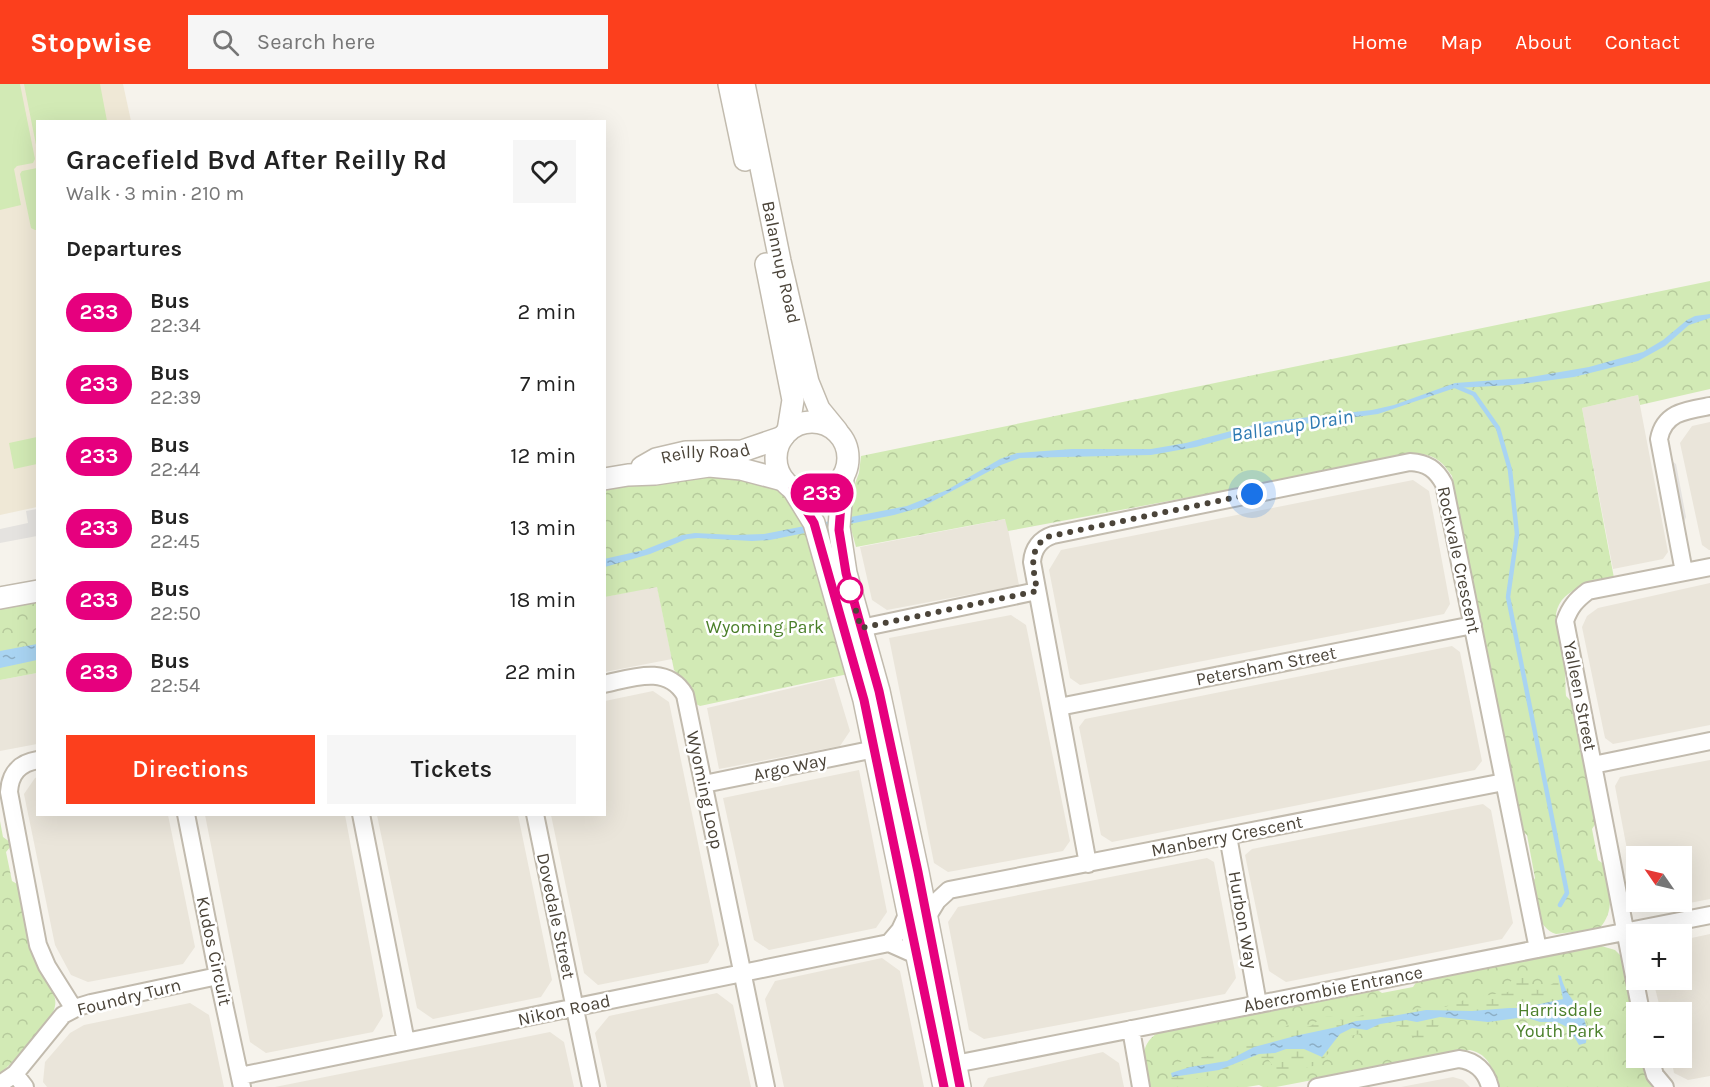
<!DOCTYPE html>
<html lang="en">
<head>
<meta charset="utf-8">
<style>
	:root { --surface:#fff; --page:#f6f6f6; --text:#222; --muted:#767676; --accent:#fc3f1d }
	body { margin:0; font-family:Karla,sans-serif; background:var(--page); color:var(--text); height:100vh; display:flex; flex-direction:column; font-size:22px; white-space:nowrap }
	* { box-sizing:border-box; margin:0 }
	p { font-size:20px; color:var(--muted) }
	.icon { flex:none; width:33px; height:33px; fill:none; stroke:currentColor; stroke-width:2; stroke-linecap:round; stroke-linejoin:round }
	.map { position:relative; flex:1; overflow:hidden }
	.sheet { position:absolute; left:36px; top:36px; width:570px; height:696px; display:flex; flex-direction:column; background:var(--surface); border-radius:0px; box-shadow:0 6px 24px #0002 }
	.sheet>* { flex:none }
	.badge { padding:0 12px; border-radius:20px; font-size:21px; line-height:39px }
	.needle { width:39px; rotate:304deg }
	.buttons { position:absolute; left:1626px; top:762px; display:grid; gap:12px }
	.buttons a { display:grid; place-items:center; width:66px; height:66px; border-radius:0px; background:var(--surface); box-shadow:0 6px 24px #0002; font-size:30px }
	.you { position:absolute; width:30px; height:30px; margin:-15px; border:4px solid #fff; border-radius:50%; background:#1a73e8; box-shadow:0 0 0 9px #1a73e833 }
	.map>.badge { position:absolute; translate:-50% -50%; box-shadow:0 0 0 3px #fff }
	h2 { padding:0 30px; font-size:22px; line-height:54px }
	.round { display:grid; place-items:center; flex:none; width:63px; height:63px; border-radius:0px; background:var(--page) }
	.headline { display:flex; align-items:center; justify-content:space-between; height:102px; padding:0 30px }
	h1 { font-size:28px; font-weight:600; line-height:45px }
	.cta { display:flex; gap:12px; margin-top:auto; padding:12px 30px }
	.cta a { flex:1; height:69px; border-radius:0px; background:var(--accent); color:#fff; font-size:24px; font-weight:600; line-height:69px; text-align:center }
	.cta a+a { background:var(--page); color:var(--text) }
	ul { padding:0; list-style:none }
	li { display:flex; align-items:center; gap:18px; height:72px; padding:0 30px }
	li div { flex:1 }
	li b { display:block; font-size:22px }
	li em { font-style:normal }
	li .badge { min-width:66px; font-weight:700; text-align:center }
	header { display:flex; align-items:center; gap:36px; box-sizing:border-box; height:84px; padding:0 30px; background:var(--accent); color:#fff }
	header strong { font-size:28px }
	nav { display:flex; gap:33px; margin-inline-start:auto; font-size:21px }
	.search { width:420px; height:54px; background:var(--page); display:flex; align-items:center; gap:15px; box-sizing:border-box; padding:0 21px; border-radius:0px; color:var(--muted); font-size:22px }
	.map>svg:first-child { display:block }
	.residential { fill:#eae5da }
	.education { fill:#efe8d6 }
	.grass { fill:#d2eab5 }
	.forest { fill:url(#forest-crowns) }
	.wetland { fill:url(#wetland-marsh) }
	.parking { fill:#e5e3e0 }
	.water { fill:url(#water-ripples) }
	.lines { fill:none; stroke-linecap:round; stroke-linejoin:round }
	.stream { stroke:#a9d4f2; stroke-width:4.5 }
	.minor-casing { stroke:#c2bbae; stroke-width:20 }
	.tertiary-casing { stroke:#c2bbae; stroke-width:24 }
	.minor { stroke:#fff; stroke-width:16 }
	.tertiary { stroke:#fff; stroke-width:21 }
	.line-casing { stroke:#fff; stroke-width:14 }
	.line { stroke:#e6007e; stroke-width:9 }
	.walk { stroke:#4b4439; stroke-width:6; stroke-dasharray:0 10.8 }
	.stop-dot { fill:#fff; stroke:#e6007e; stroke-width:3 }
	.labels { text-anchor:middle; stroke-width:5; stroke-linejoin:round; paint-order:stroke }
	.street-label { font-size:18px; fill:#4b4439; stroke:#fff }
	.park-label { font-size:18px; fill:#4a7f2a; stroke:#fff }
	.water-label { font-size:20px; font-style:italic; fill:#2e7ab2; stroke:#fff }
</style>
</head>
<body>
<header>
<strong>Stopwise</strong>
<div class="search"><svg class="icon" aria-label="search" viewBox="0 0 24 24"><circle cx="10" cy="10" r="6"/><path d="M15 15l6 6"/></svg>Search here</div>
<nav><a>Home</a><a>Map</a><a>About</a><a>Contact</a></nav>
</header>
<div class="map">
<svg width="1710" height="1003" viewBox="0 0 1710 1003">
	<defs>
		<pattern id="forest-crowns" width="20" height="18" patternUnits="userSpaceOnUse" patternTransform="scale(1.5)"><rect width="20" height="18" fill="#d2eab5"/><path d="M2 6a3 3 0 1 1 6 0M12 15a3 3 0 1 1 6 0" fill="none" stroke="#b6ca9c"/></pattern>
		<pattern id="wetland-marsh" width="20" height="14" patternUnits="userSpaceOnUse" patternTransform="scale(1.5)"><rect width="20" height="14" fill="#d2eab5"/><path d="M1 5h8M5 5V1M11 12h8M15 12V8" fill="none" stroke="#b6ca9c"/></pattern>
		<pattern id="water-ripples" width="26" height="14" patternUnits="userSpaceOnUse" patternTransform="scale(1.5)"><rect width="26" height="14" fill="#a9d4f2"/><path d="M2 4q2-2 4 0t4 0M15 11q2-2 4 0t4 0" fill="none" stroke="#8caec5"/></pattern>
	</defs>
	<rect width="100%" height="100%" fill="#f6f3ec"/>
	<path class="residential" d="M1638,311L1668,468L1663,475L1613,485L1582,324Z
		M1710,338V466H1709L1702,461L1680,359L1692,342Z
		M1413,396L1429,407L1450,520L1444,530L1080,601L1070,594L1049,486L1061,466Z
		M1006,435L1019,501L887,526L872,516L860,463Z
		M1710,499V641L1613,660L1605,654L1582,543L1587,532L1598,524Z
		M657,502L672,575L605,588V513Z
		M1011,531L1026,541L1070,757L1063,767L948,788L934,779L889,554Z
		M1452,562L1460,568L1482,677L1475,686L1112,758L1101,751L1079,643L1085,635Z
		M37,589V660L0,667V596Z
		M834,594L850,647L840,662L719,685L707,624Z
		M653,607L669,618L719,861L708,879L598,901L584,889L551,731L604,730L605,617Z
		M1710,676V815L1653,826L1640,818H1682V772H1636V813L1615,702L1620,693Z
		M859,686L887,828L876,844L769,866L754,856L723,714Z
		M37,693L38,730L168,731L195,863L183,880L88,898L71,891L55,861L24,710L35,694Z
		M1483,720L1491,726L1513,839L1502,855L1286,898L1269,887L1245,771L1252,765Z
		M205,731H345L383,932L373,948L266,969L250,958Z
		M377,731H518L552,896L541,913L433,935L417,924Z
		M1207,774L1214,778L1236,894L1225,910L984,955L969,946L948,838L958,823Z
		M1710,850V992L1688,996L1674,989L1671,974H1682V928H1661L1653,896H1682V856Z
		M882,874L900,887L924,1003H784L765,915L775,897Z
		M717,909L733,921L751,1003H607L595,949L609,932Z
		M190,919L209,931L224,1003H47L43,998L45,978L70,949L84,941Z
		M550,948L564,958L574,1003H275Z
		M1103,968L1119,979L1124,1003H983L988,994Z
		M1453,993L1463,996L1470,1003H1401Z"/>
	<path class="education" d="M0,0H123L131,37L38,38L37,423L0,431Z"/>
	<path class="grass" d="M0,0H20L35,75L33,79L17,82L14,85L21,121L0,126Z
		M24,0H100L107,37L38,38L37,66Z
		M37,84L38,146H35L31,144L20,90L22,87Z
		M37,353V380L14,385L9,359Z"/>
	<path class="forest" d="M1710,197V305L1640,321L1638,311L1582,324L1614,494C1591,499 1554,505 1556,537C1557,550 1563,562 1564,574C1566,587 1565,600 1566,612L1572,618L1596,739L1592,745L1598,776L1605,781C1608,805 1617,825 1599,845L1556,850C1537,844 1535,819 1530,802L1535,794L1527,751L1520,746L1452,392C1443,379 1437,372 1421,370L1008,447L1005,435L856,463L848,434L849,415L859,389L861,372Z
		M715,389L783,406L800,423L848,590L700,622L694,619L690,604L674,586L657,503L605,513V404Z
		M37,516V589L0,596V523Z
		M0,737L3,753L10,758L11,762L6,768L12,797L19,801C28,832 35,866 47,895C50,904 57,911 55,922C53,938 13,978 0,990Z
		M1598,861L1615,866L1623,874L1635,935L1632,941L1636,974L1643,976L1652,1003H1496C1493,985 1490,971 1470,966L1276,1003H1263L1259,1001L1247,1003H1148C1145,981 1136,962 1159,948L1376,905L1382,909L1413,903L1417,897Z"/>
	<path class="wetland" d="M1524,891L1537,906C1550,904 1553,897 1564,895L1575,910L1574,914H1566L1512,931L1584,929L1589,949L1581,960L1575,958C1566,943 1556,941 1540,940C1534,939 1528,935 1522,935C1510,934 1497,938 1485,939C1473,939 1459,934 1448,936C1435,939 1433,958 1418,955C1411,954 1405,946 1399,942L1369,947L1344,954L1317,981L1278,990L1268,975C1253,971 1242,983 1227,987C1215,991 1181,999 1170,995L1168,988C1173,974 1210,972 1223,970C1231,969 1237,965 1244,962C1254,958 1267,957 1275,951C1281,948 1284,943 1290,940C1318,951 1314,929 1333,933L1335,937L1394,925L1408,927L1426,922L1445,923L1470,914L1508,908L1512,904L1510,898L1513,895Z"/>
	<path class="parking" d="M1669,375L1676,380L1686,433L1683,441Z
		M37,425V454V452L0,459V445L28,439L26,427Z"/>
	<path class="water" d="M1710,230V234L1689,241L1665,262L1638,277L1574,293L1514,301L1455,304L1378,330L1258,346L1196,363L1151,371L1020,374L1001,381L922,423L894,431L770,456L752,457L698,454L687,455L650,470L605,483L604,475L644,466L682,451L695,449L734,451L764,450L907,422L947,406L1000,375L1017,369L1072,365H1151L1186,359L1265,338L1372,326L1394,321L1455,299L1525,294L1589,283L1643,268L1663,256L1687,236L1695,232Z
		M37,560V576L0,584V567Z
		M1558,891L1561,892C1567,920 1591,924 1586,959L1579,961L1569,944L1557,938H1540L1525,933L1488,938L1440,933L1417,938L1406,936L1380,940L1367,946L1352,944L1340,950L1322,973L1304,965H1286L1275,969L1259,970L1219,986L1172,993L1171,989L1190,983L1227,977L1254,963L1295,952L1337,943L1356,937L1376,935L1426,926L1472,927L1509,924H1522L1563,915Z"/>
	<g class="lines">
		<path class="stream" d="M1455,302L1474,310L1498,344L1510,386L1517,450L1508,513L1567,809L1560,821"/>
		<defs>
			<path id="minor" d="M1684,488L1659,355C1664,328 1687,326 1710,322
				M861,544L1037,507
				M604,600C632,594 667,580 685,611L766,1003
				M1059,623L1473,541
				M38,676C19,679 10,690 9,708L38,861L47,882L74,925
				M1593,681L1710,657
				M704,700L875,665
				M186,730L218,892L242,1003
				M361,730L406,958
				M535,730L591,1003
				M1228,752L1258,920
				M1088,780L1032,478C1033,465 1040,455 1053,451L1410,378C1427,379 1436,385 1444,400L1538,865
				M907,831L900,846L889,859L916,871
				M926,835L937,817L949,806L1504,698
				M1641,928L1565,537C1570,523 1576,516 1588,507L1710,483
				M1131,945L1141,1003
				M1650,974L1655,991L1665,1003
				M955,980L1710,831
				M15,990L25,1003
				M240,992L889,859
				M0,1000L15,990L63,931L78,923L91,919L218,892
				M1317,1003L1459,975C1475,977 1486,987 1490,1003"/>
			<g id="tertiary">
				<path d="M729,0L745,76"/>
				<path id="s1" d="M744,0L780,177L808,298L819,325L837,347"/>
				<path d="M766,180L793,316L788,347"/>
				<circle cx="812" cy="374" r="36"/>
				<path id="s2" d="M642,383L656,375L686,368L742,367L783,353"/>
				<path d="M843,394L839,443L846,489L879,607L918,788L960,1003"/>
				<path d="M604,395L628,391L655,390L709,382L741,385L783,396"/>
				<path d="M793,405L814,439L864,616L944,1003"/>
				<path d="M0,514L38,507"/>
			</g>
		</defs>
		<use href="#minor" class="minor-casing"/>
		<use href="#tertiary" class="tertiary-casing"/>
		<use href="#minor" class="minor"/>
		<use href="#tertiary" class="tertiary"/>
	</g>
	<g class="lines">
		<defs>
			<path id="line" d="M944,1003L864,616L814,439L793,405C811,416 831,410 843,394L839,446L846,489L879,607L918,788L960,1003"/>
		</defs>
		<use href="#line" class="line-casing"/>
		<use href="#line" class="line"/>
		<path class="walk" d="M850,506L861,544L1037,507C1034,486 1027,468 1046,453L1252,410"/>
	</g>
	<circle class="stop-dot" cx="850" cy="506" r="12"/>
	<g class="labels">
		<g class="street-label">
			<text dy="6" stroke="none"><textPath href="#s1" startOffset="182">Balannup Road</textPath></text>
			<text dy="6" stroke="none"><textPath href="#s2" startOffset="66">Reilly Road</textPath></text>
			<text transform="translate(1459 476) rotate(78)" y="6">Rockvale Crescent</text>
			<text transform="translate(1266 582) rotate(-11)" y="6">Petersham Street</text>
			<text transform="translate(1580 612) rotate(79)" y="6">Yalleen Street</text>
			<text transform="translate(790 683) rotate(-12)" y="6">Argo Way</text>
			<text transform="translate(705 706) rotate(78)" y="6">Wyoming Loop</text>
			<text transform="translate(1227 752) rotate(-11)" y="6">Manberry Crescent</text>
			<text transform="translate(556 832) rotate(78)" y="6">Dovedale Street</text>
			<text transform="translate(1243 836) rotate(80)" y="6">Hurbon Way</text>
			<text transform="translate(214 867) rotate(78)" y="6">Kudos Circuit</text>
			<text transform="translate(1333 905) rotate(-11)" y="6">Abercrombie Entrance</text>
			<text transform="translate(129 913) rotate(-14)" y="6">Foundry Turn</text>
			<text transform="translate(564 926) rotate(-12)" y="6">Nikon Road</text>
		</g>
		<g class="park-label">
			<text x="765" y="549">Wyoming Park</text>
			<text x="1560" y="932">Harrisdale<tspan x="1560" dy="21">Youth Park</tspan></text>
		</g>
		<g class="water-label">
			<text transform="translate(1292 341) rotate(-9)" y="7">Ballanup Drain</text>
		</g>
	</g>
</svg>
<div class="buttons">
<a><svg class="needle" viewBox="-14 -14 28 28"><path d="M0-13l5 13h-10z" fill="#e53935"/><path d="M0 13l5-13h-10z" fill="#767676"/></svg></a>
<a>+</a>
<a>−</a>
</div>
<div class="you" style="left:1252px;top:410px"></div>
<b class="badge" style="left:822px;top:409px;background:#e6007e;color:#fff">233</b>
<section class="sheet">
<div class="headline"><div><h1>Gracefield Bvd After Reilly Rd</h1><p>Walk · 3 min · 210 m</p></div><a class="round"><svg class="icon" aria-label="heart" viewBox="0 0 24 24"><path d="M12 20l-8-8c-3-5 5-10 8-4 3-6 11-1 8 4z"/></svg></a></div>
<h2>Departures</h2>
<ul>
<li><span class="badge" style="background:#e6007e;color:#fff">233</span><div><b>Bus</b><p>22:34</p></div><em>2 min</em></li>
<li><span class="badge" style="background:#e6007e;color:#fff">233</span><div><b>Bus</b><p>22:39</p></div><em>7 min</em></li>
<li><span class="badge" style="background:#e6007e;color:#fff">233</span><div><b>Bus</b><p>22:44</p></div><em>12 min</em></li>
<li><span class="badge" style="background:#e6007e;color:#fff">233</span><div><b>Bus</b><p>22:45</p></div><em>13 min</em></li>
<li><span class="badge" style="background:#e6007e;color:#fff">233</span><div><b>Bus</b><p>22:50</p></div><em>18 min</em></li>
<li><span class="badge" style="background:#e6007e;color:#fff">233</span><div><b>Bus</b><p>22:54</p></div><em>22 min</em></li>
</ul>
<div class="cta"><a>Directions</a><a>Tickets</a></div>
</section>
</div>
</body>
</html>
